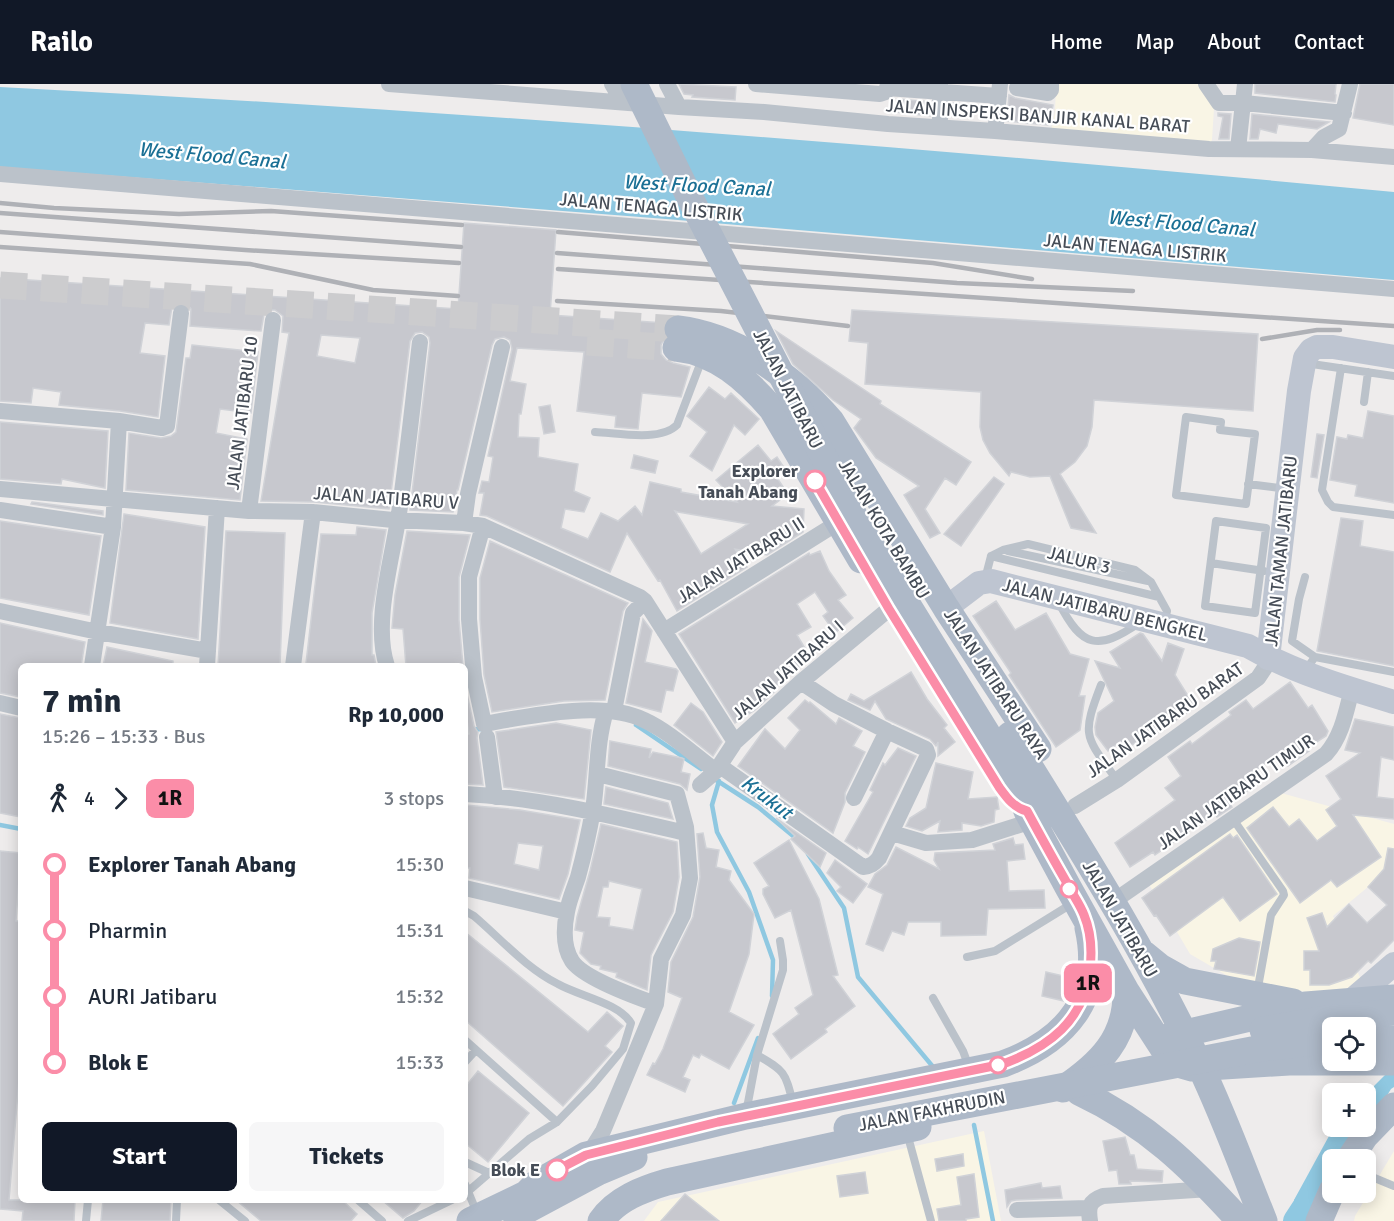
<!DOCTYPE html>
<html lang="en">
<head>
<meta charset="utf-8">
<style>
	:root { --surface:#fff; --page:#f6f6f7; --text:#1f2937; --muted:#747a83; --accent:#111827 }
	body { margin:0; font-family:Signika,sans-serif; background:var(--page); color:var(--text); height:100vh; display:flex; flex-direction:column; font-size:22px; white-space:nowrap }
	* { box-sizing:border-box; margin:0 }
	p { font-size:20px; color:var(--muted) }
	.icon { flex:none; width:33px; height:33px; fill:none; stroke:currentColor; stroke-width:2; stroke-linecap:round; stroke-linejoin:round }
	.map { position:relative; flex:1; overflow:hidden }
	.sheet { position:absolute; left:18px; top:579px; width:450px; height:540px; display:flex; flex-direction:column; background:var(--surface); border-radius:9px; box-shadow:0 3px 15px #0003 }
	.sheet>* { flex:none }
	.badge { padding:0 12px; border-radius:9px; font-size:21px; line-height:39px }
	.fabs { position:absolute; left:1322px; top:933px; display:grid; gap:12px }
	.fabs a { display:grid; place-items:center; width:54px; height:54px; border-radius:9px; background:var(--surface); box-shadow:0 3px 15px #0003; font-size:30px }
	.map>.badge { position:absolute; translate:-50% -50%; box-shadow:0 0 0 3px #fff }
	.legs { display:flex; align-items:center; gap:9px; height:66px; padding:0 24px; font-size:20px }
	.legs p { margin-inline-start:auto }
	.overview { display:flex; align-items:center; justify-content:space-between; height:102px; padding:0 24px }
	h1 { font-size:33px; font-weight:800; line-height:45px }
	.cta { display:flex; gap:12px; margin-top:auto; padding:12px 24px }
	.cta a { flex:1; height:69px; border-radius:9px; background:var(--accent); color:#fff; font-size:24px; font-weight:800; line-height:69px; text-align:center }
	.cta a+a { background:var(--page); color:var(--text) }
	ul { padding:0 24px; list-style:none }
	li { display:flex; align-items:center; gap:21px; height:66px; font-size:22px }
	li i { display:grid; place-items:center; width:9px; height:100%; margin:0 8px; background:currentColor }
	li i::after { content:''; width:15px; height:15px; margin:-8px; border:4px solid; border-radius:50%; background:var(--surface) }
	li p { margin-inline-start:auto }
	li:first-child i { background:linear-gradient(#0000 50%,currentColor 0) }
	li:last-child i { background:linear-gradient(currentColor 50%,#0000 0) }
	header { display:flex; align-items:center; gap:36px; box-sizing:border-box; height:84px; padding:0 30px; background:var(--accent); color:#fff }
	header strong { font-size:28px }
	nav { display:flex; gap:33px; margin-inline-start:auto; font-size:21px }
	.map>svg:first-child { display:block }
	.commercial { fill:#f9f5e5 }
	.water { fill:#8fc8e1 }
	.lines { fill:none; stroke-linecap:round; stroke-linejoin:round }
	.stream { stroke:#8fc8e1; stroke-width:4.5 }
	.river { stroke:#8fc8e1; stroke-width:26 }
	.building { fill:#c7c8ce; stroke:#d0d2d7; stroke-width:1.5; fill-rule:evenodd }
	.primary-tunnel { stroke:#ccccce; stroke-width:27; stroke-dasharray:27 14; stroke-linecap:butt }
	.lane { stroke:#bbc2ca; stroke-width:8 }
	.street { stroke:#bbc2ca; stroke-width:16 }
	.secondary { stroke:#bec5d1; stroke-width:24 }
	.primary { stroke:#aeb9c8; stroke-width:27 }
	.rail { stroke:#afb1b6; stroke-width:4.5 }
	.primary-bridge { stroke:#aeb9c8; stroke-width:27 }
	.line-1-casing { stroke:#fff; stroke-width:14 }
	.line-1 { stroke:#fb8da8; stroke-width:9 }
	.stop-1-dot { fill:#fff; stroke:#fb8da8; stroke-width:3 }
	.labels { text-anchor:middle; stroke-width:4.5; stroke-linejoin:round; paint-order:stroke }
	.street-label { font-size:18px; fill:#464d57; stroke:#fff }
	.stop-label { font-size:18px; font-weight:bold; fill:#464d57; stroke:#fff; text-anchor:end }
	.water-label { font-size:20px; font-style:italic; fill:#1b7095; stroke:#fff }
</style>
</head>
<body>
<header>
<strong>Railo</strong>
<nav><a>Home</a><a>Map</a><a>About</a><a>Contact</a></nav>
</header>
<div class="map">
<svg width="1394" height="1137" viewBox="0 0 1394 1137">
	<rect width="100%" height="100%" fill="#eeecec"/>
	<path class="commercial" d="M1056,0H1198L1214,24L1212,56L1209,61L1051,47L1055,28Z
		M1281,709L1394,740V779L1392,783L1333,832L1366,907L1318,910L1233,895L1190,870L1147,797Z
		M984,1047L1001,1137H644L658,1118Z
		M1394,1067V1137H1354L1355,1132Z"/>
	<path class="water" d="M0,3C465,27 930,64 1394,108V196L666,135L0,83Z
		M1394,982V1003L1391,1005L1348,1075L1332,1076V1101L1310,1137H1301L1294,1116L1329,1052L1337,1043L1365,1042V1011Z"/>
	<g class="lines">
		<path class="stream" d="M636,641L701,685
			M465,646L483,645
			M713,694L758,723L798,756
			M719,697L712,721L717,748L749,808L773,876L772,912
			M0,741L21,745
			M808,770L844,824L858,893L934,984
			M734,1019L758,954
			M974,1041L993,1137"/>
		<path class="river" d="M1296,1137L1332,1082"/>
	</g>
	<path class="building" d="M679,0L736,3L735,16L692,13L693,11L684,10Z
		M1255,0H1336L1335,10L1336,11L1335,18L1255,9Z
		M1360,0H1394V41L1353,34Z
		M1009,11L1015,14L1053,21L1050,39L1048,41L1007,37Z
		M898,15L930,18V32L896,28Z
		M951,19L987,22V28L951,25Z
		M1218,29L1231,30L1229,55H1219L1223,33L1218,32Z
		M1252,30L1329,38L1317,45L1278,40L1276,49L1260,45L1258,55H1250Z
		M464,139L556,146L550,231L664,239L663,250L665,253L661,261V270L666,276L673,279L690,283L681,313L642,309L638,345L615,343L616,332L577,327L584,268L517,264L510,297L526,300L521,330H519L518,353L539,354L538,373L578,380L574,407L590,414L584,428L565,425L561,444L588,455L601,429L618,437L635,422L642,431L650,398L681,405V408L737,418L716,396L758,361L771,377L777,373L785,385L775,391L788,410L772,422L804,425L803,448L767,471L735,465L747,483L677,527L660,496L658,497L627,449L610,488L487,432L480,431L484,409H479L482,397L489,398L493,373L488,372L512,265L510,256L504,253L495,255L492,261L458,406H457L453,428L410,426L430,259L429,253L422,248L415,249L410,257L389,425L314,418L261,417L289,249L282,248L283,232L275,226H269L264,230L261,247L190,242L191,225L187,220L182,219L172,223L169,241L145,239L140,269L165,272L158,333L120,327L59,321L61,308L33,304L31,319L0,317V194L458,225ZM321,251L360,254L355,279L317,272ZM675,427L678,428L748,440L701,470Z
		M852,226L1258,250L1253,327L1094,316L1092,343L1087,362L1075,378L1060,390L1096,449L1071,444L1050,392L1030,393L1011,388L1009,392L990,369L983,356L980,343L981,308L865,300L868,259L849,257Z
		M776,247L881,317L880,320L971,378L956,401L945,394L925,425L940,449L930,454L904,411L919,402L876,374L854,344L861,335L833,316L793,280Z
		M192,261L258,268L251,329L220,325L216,349L247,355L240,416L126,406L129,349L161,354L171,352L176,348L186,274H190Z
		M709,303L725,315L731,309L759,335L745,351L734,341L712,387L690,372L707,348L687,332Z
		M550,321L555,348L544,350L539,323Z
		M1368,327L1394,332V419L1355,412L1357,401L1330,396L1337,353L1347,355L1348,351L1363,354Z
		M0,338L108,347L105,404L62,395L61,400L0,395Z
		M1317,350L1324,351L1317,394L1311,393Z
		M634,371L658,377L655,389L631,384Z
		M994,393L1004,400L961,462L944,450Z
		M32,418L103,427V431L31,420Z
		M124,430L205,443L198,555L110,539Z
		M1341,434L1363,437L1360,462L1394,468V582L1317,567Z
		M0,437L101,452L89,531L0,514Z
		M357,443L386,446L372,529V571H374L376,582H328L306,579L321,450L356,451Z
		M226,447L285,449L280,582H218Z
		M407,447L470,451L459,493V536L463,582H406L403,545L392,544L395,511Z
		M490,457L628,519L623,527L605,616L564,617L492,628L484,591L480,535V494Z
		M820,467L829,487L846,511L838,516L853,534L835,549L823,532L828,528L815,508L797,520L811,543L797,551L809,571L797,577L800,582L772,605L774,608L755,626L735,639L679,550L809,469L810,471Z
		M996,517L1015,546L1046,529L1070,570L1089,575L1079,612H1085L1080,646L1056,663L1009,591L1011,589L973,532Z
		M643,535L652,547L645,578L676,585L678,587L673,607L666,606L661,628L626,619Z
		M0,539L85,558L81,582H21V613L0,609Z
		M1140,549L1143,550L1162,577L1168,559L1184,565L1175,591L1195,623L1159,648L1156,644L1125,666L1120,658L1108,667L1096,651L1095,643L1098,629L1114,617L1095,577L1120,584L1110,568Z
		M107,563L173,577V582H103Z
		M911,588L927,615L947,641L944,644L955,658L938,672V658L936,662L930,655L886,635L875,617L870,626L848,616L851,610L864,617Z
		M1290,598L1308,624L1312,621L1328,647L1326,652L1307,664L1309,667L1288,682L1279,669L1244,695L1250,705L1229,719L1232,723L1217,733L1215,730L1193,746L1192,745L1155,771L1153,768L1130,783L1115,759L1175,716L1165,704L1181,692L1168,673L1190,657L1192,660L1212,645L1231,631L1229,628L1246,616L1253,625Z
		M465,601L474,642L478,648L477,654L483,701L465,700V651L469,650L465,622Z
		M805,616L809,619L810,618L836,640L839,634L862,647L853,662L865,668L845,709V718L833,749L738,682L765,645L785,665L800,646L788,634Z
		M691,619L703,628L722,658L713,672L674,641Z
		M0,630L21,634V733L0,729Z
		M1355,635L1394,643V676L1381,673L1377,713L1394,715V735L1353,731L1381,773L1337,803L1331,796L1300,819L1247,744L1273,723L1289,743L1299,735L1317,757L1337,742L1326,726L1341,715L1326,692L1360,669L1345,666Z
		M556,639L591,646L584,715L504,703L496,648Z
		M610,657L651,665L649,674L653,668L682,674L684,675L681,688L690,690L687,706L680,700L608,682Z
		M898,664L916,672L868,770L858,763L857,765L845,757L873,708L870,706L883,679L885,681Z
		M936,679L973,688L968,715L997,713L999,725L995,726L994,738L981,742L962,739V746L938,748L940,737L922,747L906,742L910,734L926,724Z
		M606,703L668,719L673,735L604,720Z
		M465,721L520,726L580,736L568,790L559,815L469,794L470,784H465ZM518,759L543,762L539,786L514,780Z
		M776,734L826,769L820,783L791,755L795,752Z
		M601,740L677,758L679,793L673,828L651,871L647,906L616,893L617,889L600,885L601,882L591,880L580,869L584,848L575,846L577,833L590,787ZM609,797L642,805L633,846L609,842L610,834L597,833L603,803H608Z
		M703,749L706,764L719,766L716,783L731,787L729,796L754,830L749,870L729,928L754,941L729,985L701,970L699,974L693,971L683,993L690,996L685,1008L647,991L653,979L655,980L663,965L682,914L668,908L671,878L693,833L700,793L697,750Z
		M1230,750L1233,754L1237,751L1277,810L1240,837L1223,813L1170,852L1156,831L1154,832L1142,814Z
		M1013,754L1015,761L1023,760L1025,775L1007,777L1009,807L1044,806L1045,824L988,825L986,851L941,852V838H908L904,851L892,847L883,867L866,860L883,810L868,803L875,790L887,781L896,763L939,785L934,776L935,769L995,766L993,760Z
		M789,756L819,815L838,891L833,892L855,922L825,945L827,948L791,975L773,950L799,930L795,924L813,911L791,826L775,834L763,810V805L769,802L754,779Z
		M1388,764L1394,765V856L1371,879L1368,877L1352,893L1329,901H1310V886H1304V867H1319L1307,834L1322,829L1327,843L1349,820L1367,839L1387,821L1368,803L1384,785Z
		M0,767L21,769L16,837H21V972L9,1116H75L74,1137H22L23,1127L0,1125Z
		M835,776L867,800L853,819L837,807L841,803L827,789Z
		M465,848L588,948L607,928L623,942L605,962L612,968L563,1022L465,936Z
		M1239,854L1260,858L1254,892L1214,885L1216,877H1211L1213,865Z
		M1046,888L1068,893L1064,917L1042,912Z
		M478,987L529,1029L488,1078L465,1059V1003Z
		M1125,1053L1130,1071H1134L1137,1085L1163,1087L1162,1098L1130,1097L1131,1100H1119L1117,1086L1109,1087L1103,1057Z
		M963,1070L964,1082L937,1087L935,1075Z
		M865,1088L868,1109L840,1113L837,1092Z
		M974,1090L979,1133L966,1135V1137H939L937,1125L961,1121L957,1093Z
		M1041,1099L1042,1104L1060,1102L1062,1114L1016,1116L1011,1117L1007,1123L1005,1106Z
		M685,1110L719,1137H661Z
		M103,1116H171L170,1137H101Z
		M236,1116H342L357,1130L351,1137H261Z
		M382,1116H423L414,1127L403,1134Z"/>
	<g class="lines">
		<path class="primary-tunnel" d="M0,201L678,245
			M587,258L676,264"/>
		<path class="lane" d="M1305,279L1394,292
			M1341,284L1322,406L1328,418L1333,423L1394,431
			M1364,318L1368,288
			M1186,333L1221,338L1220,346L1255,350L1246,420L1176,411Z
			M595,348C618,349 660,358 677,341L702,275
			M1248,400L1287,405
			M1216,437L1266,444L1255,529L1205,522Z
			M1008,467L1148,497
			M991,472L1003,466L1028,460L1135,486L1151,498L1167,527L1164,540
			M991,472L1159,513
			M1211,479L1264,487
			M1305,493L1299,515L1292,557L1315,573
			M985,495L991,472
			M1059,519C1082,564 1098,567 1139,539
			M1304,588L1315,573L1394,588
			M1101,601C1081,653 1085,652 1117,696
			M1233,735L1283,807L1284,811L1271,831L1257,909
			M465,827L474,832C501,855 526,884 558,900C579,912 619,919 631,939L623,965L592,1002L557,1038L529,1055L465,1110
			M967,873L995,867L1073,819
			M933,914L963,967L969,983
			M465,956L557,1038
			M757,971C785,987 785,988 793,1019
			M465,978L476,966
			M746,1029L757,971L783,886V876L780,857
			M907,1049L931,1137
			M465,1078L489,1089
			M1365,1090L1394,1102
			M465,1100L477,1129
			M219,1116L245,1137
			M358,1116L382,1137
			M86,1137L88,1116
			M176,1137L177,1116
			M408,1137L452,1116"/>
		<path class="street" d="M389,0L679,23L764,28L888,40L995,47L1209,65L1312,66L1394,73
			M612,0L622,17
			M667,0L679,23
			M756,0L880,10L886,8L888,0
			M940,0V35
			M1206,0L1219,19H1244L1344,29
			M887,4L999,12
			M1017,4L1048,9L1051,6V0
			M996,40L1000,0
			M1238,65L1245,0
			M1312,66L1324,53L1339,45L1350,0
			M0,90L1394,205
			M0,327L119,337
			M0,405L249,427L313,428L393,436L464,439L483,442L640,513L645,517L735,658
			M0,426L113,443
			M249,427L273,236
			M464,439L468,410L502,263
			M483,442L469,493V535L474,593L484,640C529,632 603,616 644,636C670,648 693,670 716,687L735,658L801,598L889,525
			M0,527L98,548L208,567
			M664,547L839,438
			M92,582L113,443L119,337L162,344L167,342L181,229
			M207,582L217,424
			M293,582L313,428
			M387,582C373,541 391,479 398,436C407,377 413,317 420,258
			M801,598L834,620L887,647L854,714
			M0,619L21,624
			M606,627C596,659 598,693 593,726C589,749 584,771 578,793C574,805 569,816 567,828C564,843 563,863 572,877C583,894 636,913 656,920
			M614,627L633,529L645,517
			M487,653L495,713
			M720,682L863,783C871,782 874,780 879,774L928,671L926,665L887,647
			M700,701L716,687
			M465,710C540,714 613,732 686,749
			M1075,722L1117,696L1258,594L1266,582L1268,574
			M892,749L926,759L972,756L1032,737
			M465,804L567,828
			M1111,819L1326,670C1342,652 1346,628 1352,605
			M586,1071L593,1063L603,1047L656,920L661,875L683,831L690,794L686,743L677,710L598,690
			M1017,1126L1088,1124
			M1090,1137C1088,1123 1089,1117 1103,1112L1210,1105"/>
		<path class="secondary" d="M946,524L979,499L991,497L1248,562C1293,588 1344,603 1394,618
			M1268,574L1299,307L1305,274L1311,266L1317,263H1333L1394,273
			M1352,916L1394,880"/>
		<path class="primary" d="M678,245C737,252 793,293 831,337L946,524L1038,665
			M676,264C716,268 746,295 772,325L861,476
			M862,447L1012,690L1027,727L1068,803L1126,907L1168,972L1178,980L1192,984L1289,978H1394
			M1010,651C1077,759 1146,867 1200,982C1224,1032 1243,1085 1264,1137
			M1144,870L1160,883L1185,897L1293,918
			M1168,953L1306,921L1394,914
			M1365,954L1394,955
			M1063,1005C1100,980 1127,954 1126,907
			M1079,1008C1147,1040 1190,1082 1240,1137
			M1349,1076L1365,1052L1394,1022
			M516,1132L598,1088L634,1073
			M470,1137L526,1110L537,1099L586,1071L746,1032L1003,980C1065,957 1104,914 1088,844
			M601,1137C616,1115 643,1105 667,1098L918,1043
			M1319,1137L1332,1107"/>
		<path class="rail" d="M0,119L54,124L179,130L271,127L462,141
			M0,129L461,163
			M0,148L245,166L459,179
			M558,148L933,179L1032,195
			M0,163L250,180L373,206L458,212
			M557,169L957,199L1133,207
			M558,185L1394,242
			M557,217L721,227L848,242
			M1262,255L1317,246H1340"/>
		<path class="primary-bridge" d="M634,0L688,110L862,447
			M1263,946L1320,936L1394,928
			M847,1044L1262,964L1332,956"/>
	</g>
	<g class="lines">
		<defs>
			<path id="line-1" d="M557,1086L586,1071L718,1038L1003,980C1049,963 1084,937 1090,885C1092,868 1091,848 1084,831C1080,820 1072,810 1067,799C1053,775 1040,751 1027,727C1014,724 1007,714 999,703L889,525L815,397"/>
		</defs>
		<use href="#line-1" class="line-1-casing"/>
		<use href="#line-1" class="line-1"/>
	</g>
	<g class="stop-1-dot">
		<circle cx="815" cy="397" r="10"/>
		<circle cx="1069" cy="805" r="8"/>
		<circle cx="998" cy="981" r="8"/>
		<circle cx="557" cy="1086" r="10"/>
	</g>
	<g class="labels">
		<g class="street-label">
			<text transform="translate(1038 32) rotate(4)" y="6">JALAN INSPEKSI BANJIR KANAL BARAT</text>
			<text transform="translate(651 123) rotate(5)" y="6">JALAN TENAGA LISTRIK</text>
			<text transform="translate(1135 164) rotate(5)" y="6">JALAN TENAGA LISTRIK</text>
			<text transform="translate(788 305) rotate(63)" y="6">JALAN JATIBARU</text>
			<text transform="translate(242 329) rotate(-83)" y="6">JALAN JATIBARU 10</text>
			<text transform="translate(386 414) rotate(4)" y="6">JALAN JATIBARU V</text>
			<text transform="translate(884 445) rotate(59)" y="6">JALAN KOTA BAMBU</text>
			<text transform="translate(1281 467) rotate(-84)" y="6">JALAN TAMAN JATIBARU</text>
			<text transform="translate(741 476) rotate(-32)" y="6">JALAN JATIBARU II</text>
			<text transform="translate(1079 476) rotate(14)" y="6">JALUR 3</text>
			<text transform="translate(1105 526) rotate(14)" y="6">JALAN JATIBARU BENGKEL</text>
			<text transform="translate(788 586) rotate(-41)" y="6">JALAN JATIBARU I</text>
			<text transform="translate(996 600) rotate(57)" y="6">JALAN JATIBARU RAYA</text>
			<text transform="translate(1165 636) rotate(-35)" y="6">JALAN JATIBARU BARAT</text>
			<text transform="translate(1236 708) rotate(-35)" y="6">JALAN JATIBARU TIMUR</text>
			<text transform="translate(1120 835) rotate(60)" y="6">JALAN JATIBARU</text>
			<text transform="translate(932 1027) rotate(-11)" y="6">JALAN FAKHRUDIN</text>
		</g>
		<g class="stop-label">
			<text x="798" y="393">Explorer<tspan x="798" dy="21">Tanah Abang</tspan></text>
			<text x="540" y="1092">Blok E</text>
		</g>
		<g class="water-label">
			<text transform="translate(212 71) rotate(5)" y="7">West Flood Canal</text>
			<text transform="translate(697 101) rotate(3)" y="7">West Flood Canal</text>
			<text transform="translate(1181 139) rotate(5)" y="7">West Flood Canal</text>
			<text transform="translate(767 713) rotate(37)" y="7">Krukut</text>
		</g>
	</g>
</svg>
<div class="fabs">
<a><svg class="icon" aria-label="locate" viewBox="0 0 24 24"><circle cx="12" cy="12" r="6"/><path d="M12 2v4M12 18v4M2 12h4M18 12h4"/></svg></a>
<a>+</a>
<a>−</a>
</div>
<b class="badge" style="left:1088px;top:899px;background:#fb8da8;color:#111">1R</b>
<section class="sheet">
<div class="overview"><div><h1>7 min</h1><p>15:26 – 15:33 · Bus</p></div><b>Rp 10,000</b></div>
<div class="legs"><svg class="icon" aria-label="walk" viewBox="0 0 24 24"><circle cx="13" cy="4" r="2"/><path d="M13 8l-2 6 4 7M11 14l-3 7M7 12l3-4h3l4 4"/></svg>4<svg class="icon" aria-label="forward" viewBox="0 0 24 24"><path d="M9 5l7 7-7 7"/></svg><b class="badge" style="background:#fb8da8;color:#111">1R</b><p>3 stops</p></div>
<ul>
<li><i style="color:#fb8da8"></i><b>Explorer Tanah Abang</b><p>15:30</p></li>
<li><i style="color:#fb8da8"></i><span>Pharmin</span><p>15:31</p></li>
<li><i style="color:#fb8da8"></i><span>AURI Jatibaru</span><p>15:32</p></li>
<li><i style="color:#fb8da8"></i><b>Blok E</b><p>15:33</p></li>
</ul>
<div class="cta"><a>Start</a><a>Tickets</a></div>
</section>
</div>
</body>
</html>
